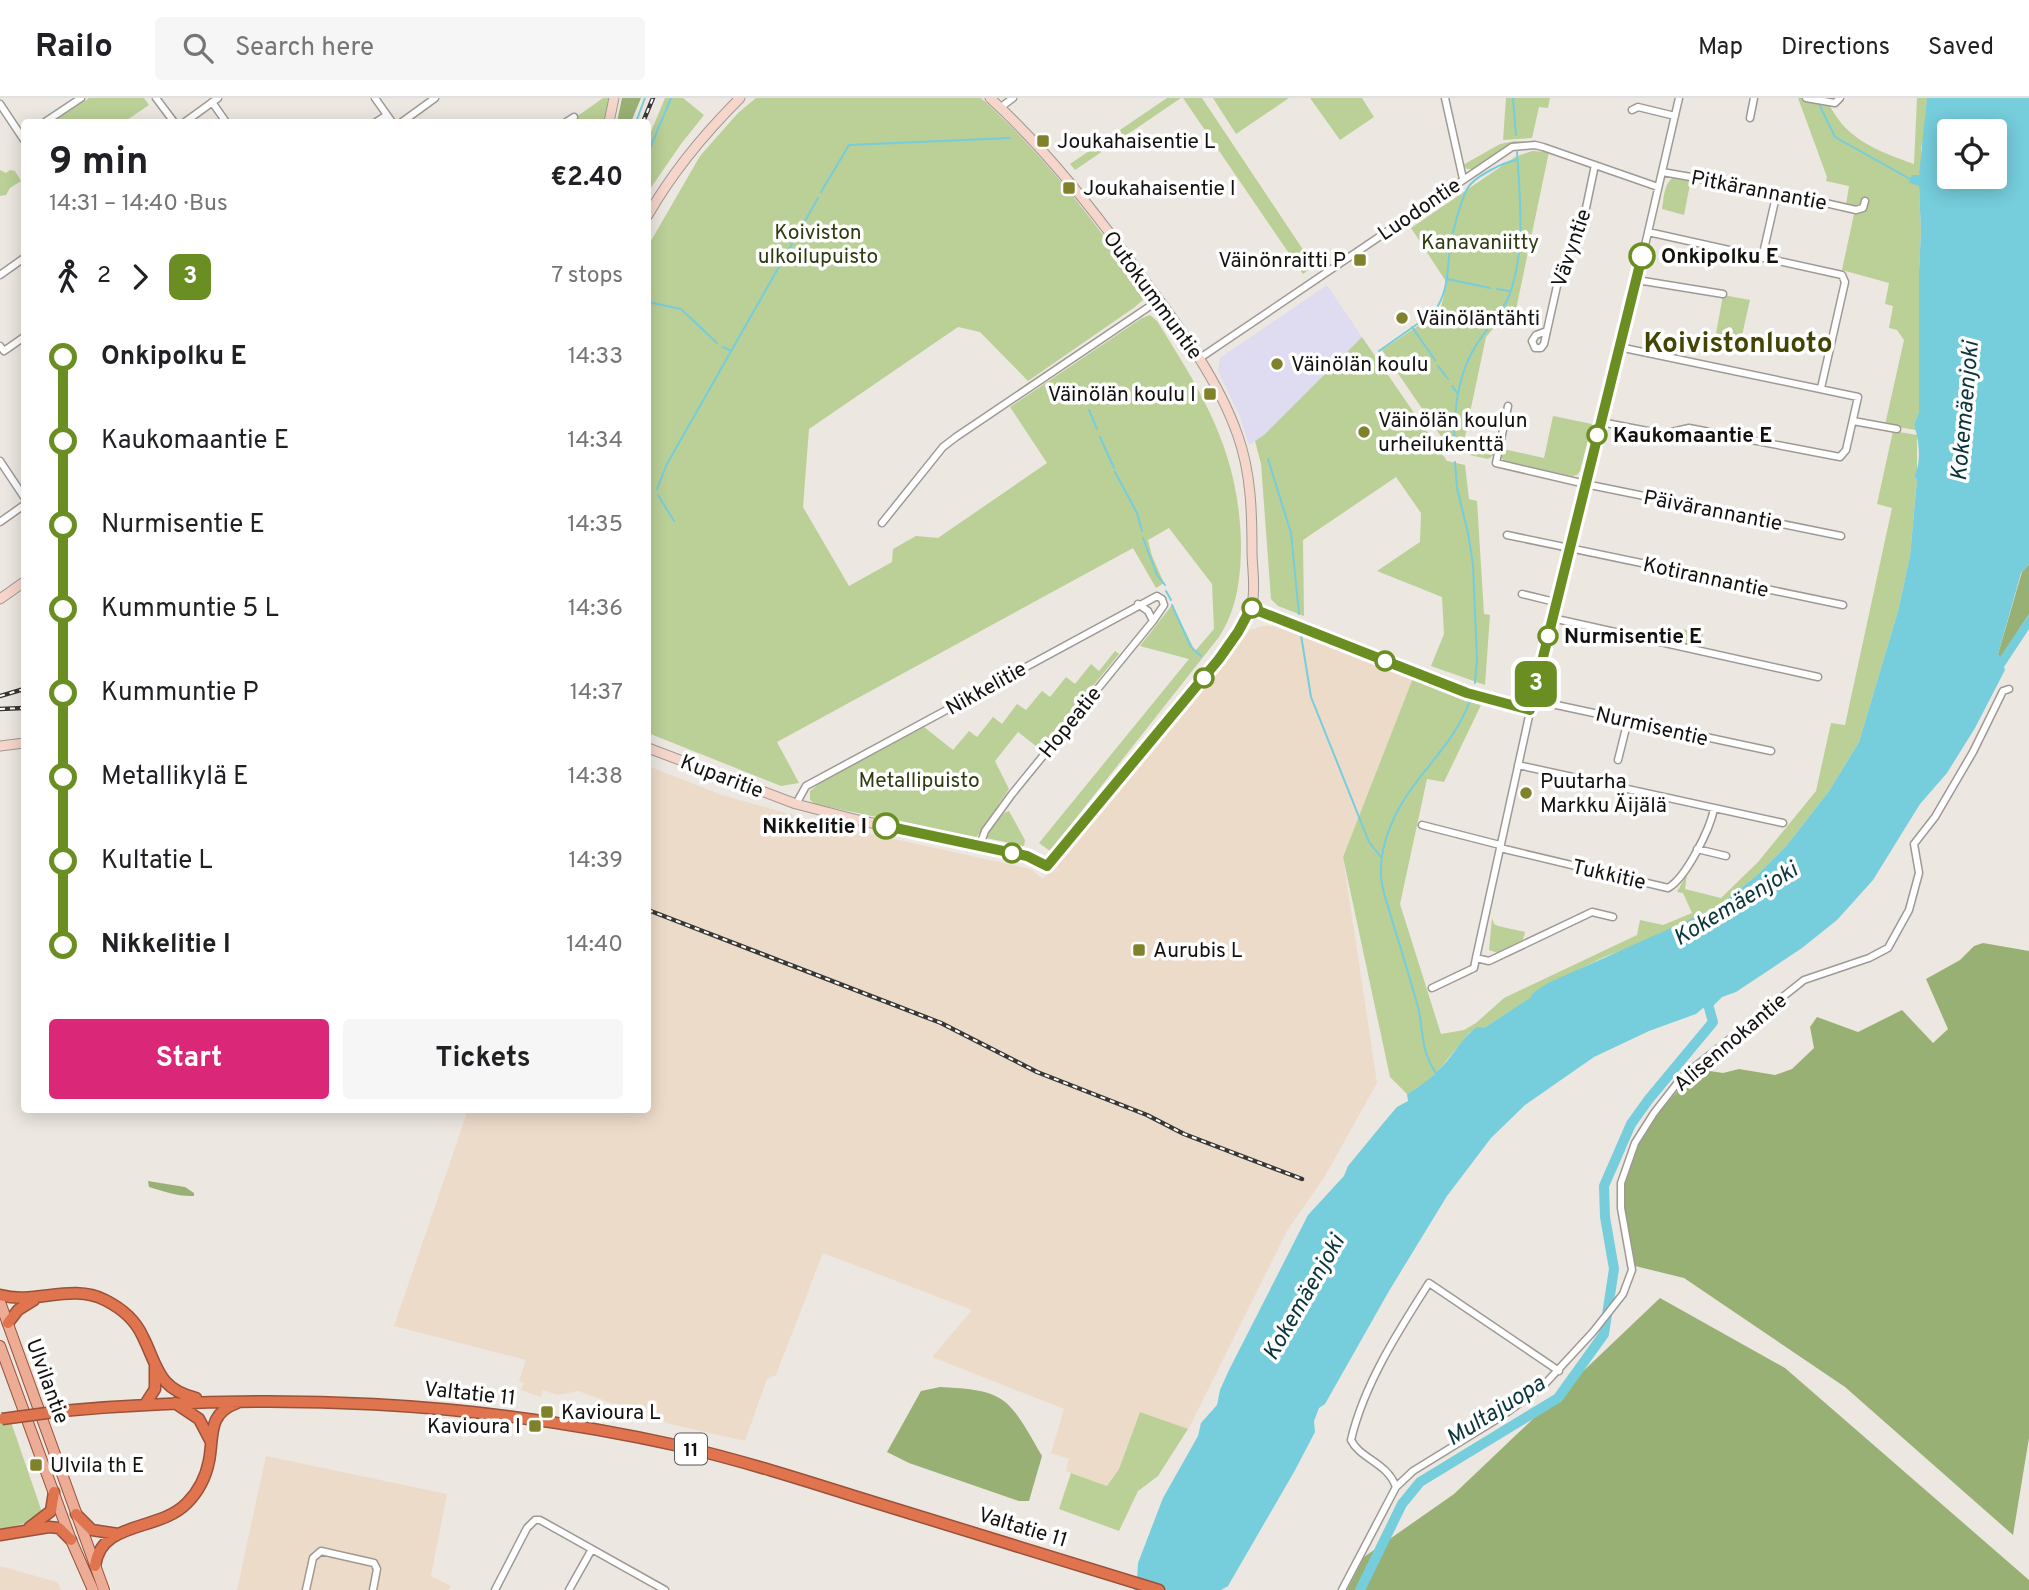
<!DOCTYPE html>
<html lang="en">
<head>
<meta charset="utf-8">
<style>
	:root { --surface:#fff; --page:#f6f6f6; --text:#202124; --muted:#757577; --line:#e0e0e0; --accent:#db2777 }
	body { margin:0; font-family:Overpass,sans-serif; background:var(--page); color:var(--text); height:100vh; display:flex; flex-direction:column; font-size:26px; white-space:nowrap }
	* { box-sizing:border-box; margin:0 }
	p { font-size:23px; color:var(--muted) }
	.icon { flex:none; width:38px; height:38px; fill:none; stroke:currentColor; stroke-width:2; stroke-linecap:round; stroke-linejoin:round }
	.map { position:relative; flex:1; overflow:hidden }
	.details { position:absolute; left:21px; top:21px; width:630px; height:994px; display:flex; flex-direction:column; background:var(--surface); border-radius:7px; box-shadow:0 4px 18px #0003 }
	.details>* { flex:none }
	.badge { padding:0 14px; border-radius:10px; font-size:24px; line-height:46px }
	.controls { position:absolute; left:1937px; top:21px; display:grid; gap:14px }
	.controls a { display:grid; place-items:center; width:70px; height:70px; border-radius:7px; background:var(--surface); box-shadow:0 4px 18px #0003; font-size:35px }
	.map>.badge { position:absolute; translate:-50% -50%; box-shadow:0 0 0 4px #fff }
	.legs { display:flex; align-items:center; gap:10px; height:77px; padding:0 28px; font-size:23px }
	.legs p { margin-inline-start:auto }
	.headline { display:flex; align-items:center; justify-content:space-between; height:119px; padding:0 28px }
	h1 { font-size:38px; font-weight:700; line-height:52px }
	.cta { display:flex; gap:14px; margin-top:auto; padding:14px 28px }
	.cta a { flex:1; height:80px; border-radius:7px; background:var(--accent); color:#fff; font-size:28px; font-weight:700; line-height:80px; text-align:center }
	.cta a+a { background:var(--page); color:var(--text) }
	ul { padding:0 28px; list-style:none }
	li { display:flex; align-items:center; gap:24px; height:84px; font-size:26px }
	li i { display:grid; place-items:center; width:10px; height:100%; margin:0 9px; background:currentColor }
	li i::after { content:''; width:18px; height:18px; margin:-9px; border:5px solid; border-radius:50%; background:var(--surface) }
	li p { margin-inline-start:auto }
	li:first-child i { background:linear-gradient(#0000 50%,currentColor 0) }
	li:last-child i { background:linear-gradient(currentColor 50%,#0000 0) }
	header { display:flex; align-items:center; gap:42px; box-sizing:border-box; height:98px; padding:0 35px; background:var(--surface); border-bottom:2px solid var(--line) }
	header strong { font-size:33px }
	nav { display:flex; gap:38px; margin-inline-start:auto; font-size:24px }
	.search { width:490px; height:63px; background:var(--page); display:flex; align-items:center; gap:18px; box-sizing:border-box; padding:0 24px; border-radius:7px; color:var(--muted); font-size:26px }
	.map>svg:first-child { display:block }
	.industrial { fill:#eddbca }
	.education { fill:#dfdbf1 }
	.green { fill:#bad097 }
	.forest { fill:#99b074 }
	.water { fill:#76cddc; fill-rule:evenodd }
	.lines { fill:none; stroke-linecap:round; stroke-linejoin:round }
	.stream { stroke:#76cddc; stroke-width:2 }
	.river { stroke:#76cddc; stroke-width:10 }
	.street-casing { stroke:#9f9994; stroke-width:9 }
	.secondary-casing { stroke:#9f9994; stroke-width:11 }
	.primary-casing { stroke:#995239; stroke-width:12 }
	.highway-casing { stroke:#995239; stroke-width:13 }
	.street { stroke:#fff; stroke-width:6 }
	.secondary { stroke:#f6d5ca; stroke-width:9 }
	.primary { stroke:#ecac95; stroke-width:10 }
	.highway { stroke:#e0744f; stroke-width:10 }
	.rail-casing { stroke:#393734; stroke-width:4.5 }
	.rail { stroke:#fff; stroke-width:2; stroke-dasharray:5; stroke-linecap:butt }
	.highway-bridge-casing { stroke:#995239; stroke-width:13; stroke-linecap:butt }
	.highway-bridge { stroke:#e0744f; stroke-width:10 }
	.line-1-casing { stroke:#fff; stroke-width:16 }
	.line-1 { stroke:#6b8e23; stroke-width:10 }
	.poi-dot { fill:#80822b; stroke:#fff; stroke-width:2.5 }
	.stop-1-dot { fill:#fff; stroke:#6b8e23; stroke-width:3.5 }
	.labels { text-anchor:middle; stroke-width:7; stroke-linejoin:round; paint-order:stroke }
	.shield { fill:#fff; stroke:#5a5958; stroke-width:2 }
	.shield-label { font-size:19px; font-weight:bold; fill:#141210 }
	.poi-label { font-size:21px; fill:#141210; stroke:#fff; text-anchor:start }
	.street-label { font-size:21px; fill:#141210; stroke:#fff }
	.park-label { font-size:21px; fill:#2e3c0f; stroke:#fff }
	.stop-label { font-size:21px; font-weight:bold; fill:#141210; stroke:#fff; text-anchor:start }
	.water-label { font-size:23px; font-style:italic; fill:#09353b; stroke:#fff }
	.district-label { font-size:28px; font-weight:bold; fill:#444504; stroke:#fff }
</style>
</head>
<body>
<header>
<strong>Railo</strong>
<div class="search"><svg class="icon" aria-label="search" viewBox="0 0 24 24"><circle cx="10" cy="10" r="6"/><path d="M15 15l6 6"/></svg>Search here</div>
<nav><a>Map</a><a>Directions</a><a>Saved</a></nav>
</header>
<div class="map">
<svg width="2029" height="1492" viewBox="0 0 2029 1492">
	<rect width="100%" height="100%" fill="#ede7e1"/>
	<path class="industrial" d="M1263,528H1273L1286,531L1413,580L1343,759L1377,985L1325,1078L1287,1133L1188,1332L1140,1314L1119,1371L1107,1388L1066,1373L1069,1361L1051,1355L1064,1311L932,1259L972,1212L823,1155L776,1277L767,1281L745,1343L670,1326L578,1293L557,1297L543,1292L541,1299L521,1292L524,1285L519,1283L526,1262L394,1228L468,1012H648V668L722,697L822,725L1031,771L1043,781L1239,542L1250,532Z
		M266,1358L447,1396L431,1478L451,1488L448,1492H237Z
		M0,1468L57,1484L61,1492H0Z"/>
	<path class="education" d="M1327,187L1362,239L1265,337L1249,347L1240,319L1218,273L1220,260Z"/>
	<path class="green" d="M89,0H144L149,7L124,24H53Z
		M603,0H611L605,24H569Z
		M665,0H683L704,17L681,46L648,94V41Z
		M756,0H981C1042,55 1099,127 1144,196L1143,202L1135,209L1028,283L980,234L958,229L809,331L803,409L849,488L892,464L893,451L916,438L938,440L1047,365L1010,309L1142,220L1150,217L1157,223C1204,298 1239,354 1241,446C1241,479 1237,512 1219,539L1050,753L1039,745L1189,561L1140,548L1172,507L1195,553L1214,531L1212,486L1169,430L1148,442L1152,458L1164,485L1156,490L1133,450L777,644L799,685L781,688L648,635V148L700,58L738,15Z
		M1167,0H1181L1075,72L1070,66Z
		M1183,0H1202L1314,168L1303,176Z
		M1213,0H1289L1236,36Z
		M1310,0H1362L1374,19L1340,42Z
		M1506,0H1550L1548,10L1539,9L1532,40L1503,42Z
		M1798,0H1826C1844,41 1875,52 1914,66L1917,0H1927L1924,41L1921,50V74L1910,85L1919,88L1921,134L1919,173V314L1914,327L1916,332L1885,327L1904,242L1897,232L1889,230L1893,208L1885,206L1889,185L1842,172L1854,116L1845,113L1849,88L1826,83L1827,79Z
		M1515,43L1529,44L1509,48L1473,71H1467L1463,67L1500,46Z
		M1532,53L1549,54L1514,221L1503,219L1486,239L1464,343L1495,350L1494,357L1488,361L1451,353L1382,252L1440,213L1447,185L1411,130L1515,59Z
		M0,72L6,75L10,72L15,73L21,83L10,90L6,97L0,98Z
		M1677,78L1691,81L1684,117L1662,111C1664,100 1664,81 1677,78Z
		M1723,197L1750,202L1740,246L1715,241Z
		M1362,239L1447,363L1465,367L1469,401L1477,403L1484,516L1490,517L1485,587L1431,568L1444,536L1442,499L1377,473L1420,444L1421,415L1396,379L1303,442L1304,518L1278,508L1271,501L1261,366L1255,343L1264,337Z
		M1553,318L1592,326L1580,373L1577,377L1572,378L1505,364L1501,359L1503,351L1544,360Z
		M1893,333L1917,337V373L1914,378L1917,382L1910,458L1898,513L1859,644L1829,693L1787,747L1756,778L1716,810L1634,848L1604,859L1534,894L1532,899L1484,930L1470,934L1438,973L1425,985L1407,996L1390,979L1343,759L1413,580L1482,605L1444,684L1427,681L1400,806L1441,936L1464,932L1476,925L1504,900L1637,837L1640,822L1663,827L1692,815L1683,795L1677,794L1687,776L1685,791L1721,800L1758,764L1816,693L1831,625L1845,627L1892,410L1877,406Z
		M1677,530L1703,536L1700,549L1675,543Z
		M1115,553L1119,556L1041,652L1018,634L995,663L1009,691L976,740L815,706L810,702V693L820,685L924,629L953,652L969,633L977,639L993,619L1002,626L1017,606L1026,612L1042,593L1050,599L1066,579L1075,586L1091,566L1099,573Z
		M1009,713L1025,742L1024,748L986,740V737L1004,715Z
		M1492,820L1494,826L1498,828L1525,834L1523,842L1498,855L1489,852Z
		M1140,1314L1188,1331L1158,1378L1138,1393L1119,1433L1059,1411L1071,1375L1107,1388L1119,1371Z
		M11,1324L43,1417L29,1424L0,1432V1326Z"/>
	<path class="forest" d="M622,0H641L631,24H617Z
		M2029,466V516L2000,560L1998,556L2022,474Z
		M1983,845L2029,853V1340L2013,1437L1845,1289L1684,1180L1635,1168C1631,1147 1625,1125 1623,1104C1618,1051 1666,1008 1696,971L1723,975L1739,971L1775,977L1792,971L1814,950L1810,929L1817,919L1858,934L1902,912L1933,945L1948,931L1926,881L1960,862L1974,848Z
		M148,1083L185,1089L194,1095V1098C179,1099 163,1093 149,1089Z
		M1660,1200L1785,1270L2029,1482V1492H1347L1364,1459L1454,1396Z
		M940,1289C1008,1292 1009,1301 1042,1358L1029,1403H1019L909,1365L887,1354L921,1293Z"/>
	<path class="water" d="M1927,0H2029V466L2021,475L1998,556L2000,559L2029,516V531L2004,569L2005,572L1975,630L1947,675L1920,706L1873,782L1837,822L1802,850L1736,894L1722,899L1709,912L1703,910L1696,916L1649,933L1594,959L1525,1007L1491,1040L1447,1098L1389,1193L1325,1306L1319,1310L1314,1323L1315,1334L1294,1374L1228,1488L1221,1492H1134L1137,1483L1138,1465L1163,1400L1198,1338L1201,1325L1217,1307L1220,1292L1229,1272L1308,1117L1344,1078L1348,1068L1385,1023L1397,1009L1408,1003L1407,996C1423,987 1435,977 1447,963C1457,951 1464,938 1477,929L1484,930L1530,900L1534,894L1548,885L1716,810L1756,778L1787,747L1829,693L1859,644L1898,513L1910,458L1917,382L1914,378C1922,365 1919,341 1914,327L1919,314V173L1921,134L1919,88L1909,85L1912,77H1919ZM1950,33H1995V79H1950Z"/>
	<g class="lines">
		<path class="stream" d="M1513,0L1516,37
			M1820,8L1835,39L1910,81
			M636,24L645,0
			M648,55L671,0
			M821,94L849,47L1010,40
			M1447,181L1490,190
			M1497,191L1509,193
			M648,204L681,211L717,245
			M1412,229L1435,262
			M723,249L731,253
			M1379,253L1433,215C1449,195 1447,173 1450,148C1453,133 1460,105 1467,91C1473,79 1504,64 1517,62
			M1438,268L1448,281
			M1452,288L1457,295
			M1089,312L1097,331
			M1100,339L1114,370
			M1454,351C1454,319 1456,285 1471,256C1481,236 1500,219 1509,198C1526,153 1520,100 1517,54
			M1268,361L1291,435L1299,516
			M1455,364L1457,390L1468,435L1473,467L1477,561L1475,585
			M1115,374L1137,415L1142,433
			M657,391L667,366L818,100
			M658,397L674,423
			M1143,440L1157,477L1165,487
			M1166,493L1171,502
			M1172,507L1191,549L1201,558
			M1301,537L1311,599L1369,744L1380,758
			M1436,975C1420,952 1424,934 1418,909C1410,880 1401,851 1392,822C1389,810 1384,798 1382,786C1378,763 1385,739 1395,718C1415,676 1455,647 1470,602"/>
		<path class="river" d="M1360,1492L1402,1406L1420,1384L1558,1300L1604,1236L1614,1171L1605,1119L1604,1088L1631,1026L1649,1001L1713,924L1706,899"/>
		<defs>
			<path id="street" d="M156,0L174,24
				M375,0L392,24
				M1445,0L1463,81
				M1806,0L1835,5L1840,0
				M212,4L226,24
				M0,6L24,42
				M1001,9L1013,0
				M1632,12L1638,9L1675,18
				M1750,20L1754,0
				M45,24L81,0
				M185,24L218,0
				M376,24L387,17
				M402,24L435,0
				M566,24L574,19
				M1662,74L1777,94L1856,112L1863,110L1865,103
				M1648,134L1842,177L1845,184L1821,290
				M1762,160L1777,94
				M0,177L24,160
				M1637,182L1723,196
				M1547,233L1536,237L1532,243L1535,250H1541L1544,246L1561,170L1582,129L1595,67
				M0,248L4,253L24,239
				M1200,260L1512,49L1535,47L1543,49L1658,89
				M1508,308L1496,365L1590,387L1841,438
				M1853,323L1897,331
				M1601,324L1663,336L1689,330L1840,359L1846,352L1858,299L1619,249
				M0,363L24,399
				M0,424L24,407
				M882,425L943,349L956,339L1159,202
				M1507,437L1843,507
				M1522,496L1555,504
				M1552,520L1818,579
				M1297,528L1467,595L1530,612
				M1533,602L1771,653
				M1618,662L1628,622
				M1518,667L1783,725
				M796,706L806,688L1157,498L1162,501L1164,507L1153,523
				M1422,727L1500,747
				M980,747L985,733L1012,696L1153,523L1148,513L1138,506
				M1500,750L1668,790C1686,780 1710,731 1714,711
				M1697,751L1726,758
				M1476,860L1529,618L1637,182L1679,0
				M1432,890L1474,870L1476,860L1489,863L1592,814L1613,819
				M1396,1389C1387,1364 1360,1361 1351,1342C1364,1286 1399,1232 1429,1185L1559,1273
				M306,1492L313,1460L321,1453L374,1465L377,1471L373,1492
				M495,1492L527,1430L535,1422H540L665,1492
				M569,1492L592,1451
				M1342,1492L1396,1389L1413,1373L1499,1320L1543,1288L1593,1234L1623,1196L1632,1172L1621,1110V1085L1635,1045L1654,1015L1682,979L1804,882L1869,860L1888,850L1909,812L1919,775L1914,746L1935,719L1973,654L2003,593L2009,591"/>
			<path id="secondary" d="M609,24L614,0
				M648,117C673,73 704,36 740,0
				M0,501L24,484
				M1251,510L1297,528
				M0,648L24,645
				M648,650L796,706L858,722L1027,758L1047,768L1219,561C1231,545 1247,526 1252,506C1256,490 1252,470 1252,453C1252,414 1251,375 1238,338C1218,281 1180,230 1145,183C1099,119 1049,54 990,0"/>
			<path id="primary" d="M0,1204L104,1492
				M0,1248L71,1442L93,1492"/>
			<path id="highway" d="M0,1197C35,1207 71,1185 105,1202C121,1210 136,1223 143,1239C158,1269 158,1291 196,1300
				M8,1225L18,1212L34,1202
				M146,1305L155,1291V1269
				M175,1305L199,1321L210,1342
				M62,1313C274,1294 475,1302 684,1349C743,1363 800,1381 857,1399C958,1430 1058,1461 1159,1492
				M76,1416L92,1432L118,1436
				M29,1430L51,1413L54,1394
				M0,1437L49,1429L59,1430L71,1442
				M95,1468C101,1422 159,1434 187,1405C198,1394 206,1378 209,1363C214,1337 207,1316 237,1305"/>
		</defs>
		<use href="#street" class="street-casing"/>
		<use href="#secondary" class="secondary-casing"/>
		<use href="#primary" class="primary-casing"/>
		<use href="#highway" class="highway-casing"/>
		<use href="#street" class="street"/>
		<use href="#secondary" class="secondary"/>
		<use href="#primary" class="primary"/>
		<use href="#highway" class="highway"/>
		<defs>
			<path id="rail" d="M643,24L653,0
				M0,598L24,591
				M0,611L24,610
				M648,812L941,925L1037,974L1147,1017L1184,1036L1302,1081"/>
		</defs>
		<use href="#rail" class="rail-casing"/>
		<use href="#rail" class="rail"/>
		<defs>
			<path id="highway-bridge" d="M2,1321L62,1313"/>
		</defs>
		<use href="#highway-bridge" class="highway-bridge-casing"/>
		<use href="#highway-bridge" class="highway-bridge"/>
	</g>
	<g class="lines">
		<defs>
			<path id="line-1" d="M886,728L1027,758L1047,768L1219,561L1238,534L1251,510L1467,595L1530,612L1642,158"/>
		</defs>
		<use href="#line-1" class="line-1-casing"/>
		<use href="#line-1" class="line-1"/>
	</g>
	<g class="poi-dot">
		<rect x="1036" y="36" width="14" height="14" rx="3.5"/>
		<rect x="1062" y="83" width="14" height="14" rx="3.5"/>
		<rect x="1353" y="155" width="14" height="14" rx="3.5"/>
		<circle cx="1402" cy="220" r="7"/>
		<circle cx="1277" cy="266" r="7"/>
		<rect x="1203" y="289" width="14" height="14" rx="3.5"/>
		<circle cx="1364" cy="334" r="7"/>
		<circle cx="1526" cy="695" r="7"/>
		<rect x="1132" y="845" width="14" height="14" rx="3.5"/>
		<rect x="540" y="1307" width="14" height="14" rx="3.5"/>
		<rect x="528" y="1321" width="14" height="14" rx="3.5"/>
		<rect x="29" y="1360" width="14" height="14" rx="3.5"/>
	</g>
	<g class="stop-1-dot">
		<circle cx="1642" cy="158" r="12"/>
		<circle cx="1597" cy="337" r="9"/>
		<circle cx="1252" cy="510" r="9"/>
		<circle cx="1548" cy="538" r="9"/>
		<circle cx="1385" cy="563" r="9"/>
		<circle cx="1204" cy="580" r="9"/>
		<circle cx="886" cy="728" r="12"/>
		<circle cx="1012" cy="755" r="9"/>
	</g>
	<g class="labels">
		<rect class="shield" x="675" y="1335.5" width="32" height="31" rx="5"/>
		<g class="shield-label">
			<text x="691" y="1358">11</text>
		</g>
		<g class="poi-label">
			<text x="1057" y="50">Joukahaisentie L</text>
			<text x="1083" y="97">Joukahaisentie I</text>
			<text x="1346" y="169" text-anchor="end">Väinönraitti P</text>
			<text x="1416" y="227">Väinöläntähti</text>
			<text x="1291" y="273">Väinölän koulu</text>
			<text x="1196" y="303" text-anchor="end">Väinölän koulu I</text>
			<text x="1378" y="329">Väinölän koulun<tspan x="1378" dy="24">urheilukenttä</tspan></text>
			<text x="1540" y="690">Puutarha<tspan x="1540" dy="24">Markku Äijälä</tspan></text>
			<text x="1153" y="859">Aurubis L</text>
			<text x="561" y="1321">Kavioura L</text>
			<text x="521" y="1335" text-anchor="end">Kavioura I</text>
			<text x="50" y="1374">Ulvila th E</text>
		</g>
		<g class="street-label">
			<text transform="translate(1759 92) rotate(11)" y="7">Pitkärannantie</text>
			<text transform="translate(1419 111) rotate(-34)" y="7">Luodontie</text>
			<text transform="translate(1571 150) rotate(-71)" y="7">Vävyntie</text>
			<text transform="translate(1153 197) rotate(54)" y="7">Outokummuntie</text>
			<text transform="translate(1713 412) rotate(11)" y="7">Päivärannantie</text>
			<text transform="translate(1706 479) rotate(12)" y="7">Kotirannantie</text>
			<text transform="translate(986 590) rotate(-29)" y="7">Nikkelitie</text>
			<text transform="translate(1070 624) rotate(-51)" y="7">Hopeatie</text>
			<text transform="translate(1652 628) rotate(13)" y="7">Nurmisentie</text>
			<text transform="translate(722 678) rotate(21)" y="7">Kuparitie</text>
			<text transform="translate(1609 776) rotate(13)" y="7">Tukkitie</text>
			<text transform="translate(1730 944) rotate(-40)" y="7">Alisennokantie</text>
			<text transform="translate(48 1283) rotate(70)" y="7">Ulvilantie</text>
			<text transform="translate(470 1295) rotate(6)" y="7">Valtatie 11</text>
			<text transform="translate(1023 1429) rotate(17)" y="7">Valtatie 11</text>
		</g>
		<g class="park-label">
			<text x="818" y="141">Koiviston<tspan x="818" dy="24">ulkoilupuisto</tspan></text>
			<text x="1480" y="151">Kanavaniitty</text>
			<text x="919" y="689">Metallipuisto</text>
		</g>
		<g class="stop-label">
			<text x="1661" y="165">Onkipolku E</text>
			<text x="1613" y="344">Kaukomaantie E</text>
			<text x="1564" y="545">Nurmisentie E</text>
			<text x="867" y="735" text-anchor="end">Nikkelitie I</text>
		</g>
		<g class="water-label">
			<text transform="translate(1964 313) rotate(-85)" y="8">Kokemäenjoki</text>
			<text transform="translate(1735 805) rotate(-31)" y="8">Kokemäenjoki</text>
			<text transform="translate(1303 1199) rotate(-60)" y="8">Kokemäenjoki</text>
			<text transform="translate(1495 1312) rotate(-32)" y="8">Multajuopa</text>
		</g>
		<g class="district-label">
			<text x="1738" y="254">Koivistonluoto</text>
		</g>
	</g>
</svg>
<div class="controls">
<a><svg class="icon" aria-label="locate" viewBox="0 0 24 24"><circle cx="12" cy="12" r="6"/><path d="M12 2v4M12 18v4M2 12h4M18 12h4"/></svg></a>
</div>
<b class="badge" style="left:1536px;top:586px;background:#6b8e23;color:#fff">3</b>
<section class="details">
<div class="headline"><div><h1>9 min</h1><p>14:31 – 14:40 · Bus</p></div><b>€2.40</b></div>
<div class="legs"><svg class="icon" aria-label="walk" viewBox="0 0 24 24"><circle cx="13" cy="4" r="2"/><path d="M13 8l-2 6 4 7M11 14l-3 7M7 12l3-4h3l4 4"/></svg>2<svg class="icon" aria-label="forward" viewBox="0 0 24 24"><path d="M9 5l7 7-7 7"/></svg><b class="badge" style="background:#6b8e23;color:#fff">3</b><p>7 stops</p></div>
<ul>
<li><i style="color:#6b8e23"></i><b>Onkipolku E</b><p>14:33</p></li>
<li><i style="color:#6b8e23"></i><span>Kaukomaantie E</span><p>14:34</p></li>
<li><i style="color:#6b8e23"></i><span>Nurmisentie E</span><p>14:35</p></li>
<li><i style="color:#6b8e23"></i><span>Kummuntie 5 L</span><p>14:36</p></li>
<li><i style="color:#6b8e23"></i><span>Kummuntie P</span><p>14:37</p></li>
<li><i style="color:#6b8e23"></i><span>Metallikylä E</span><p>14:38</p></li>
<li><i style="color:#6b8e23"></i><span>Kultatie L</span><p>14:39</p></li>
<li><i style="color:#6b8e23"></i><b>Nikkelitie I</b><p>14:40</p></li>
</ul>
<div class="cta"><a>Start</a><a>Tickets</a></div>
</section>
</div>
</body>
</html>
